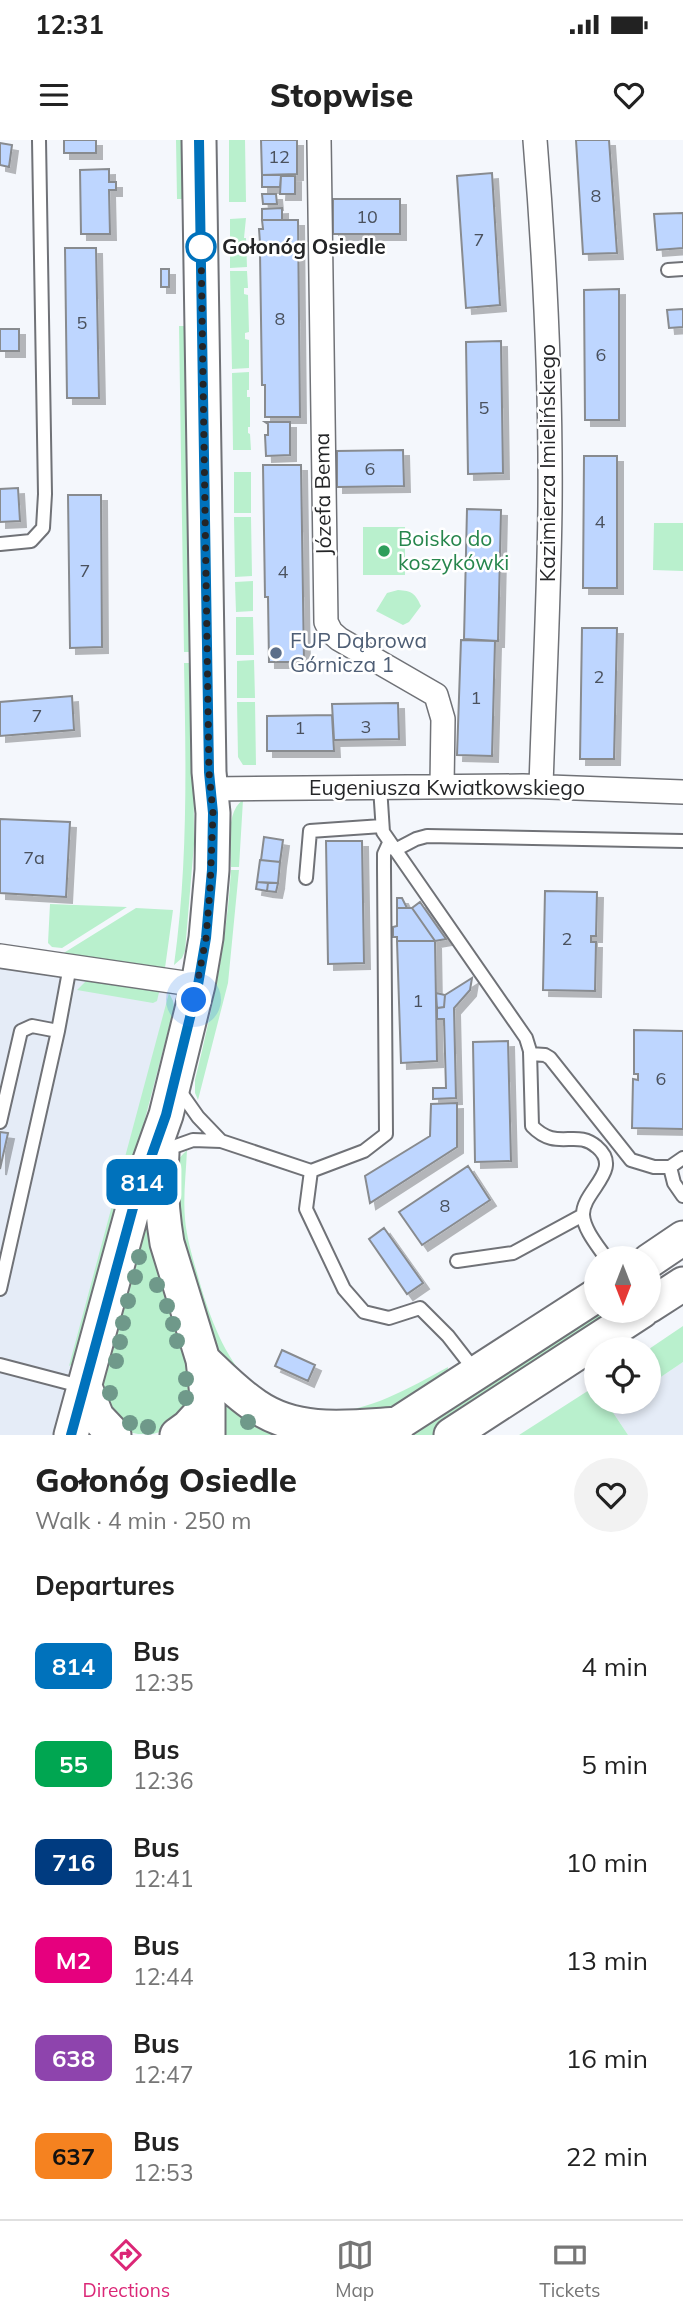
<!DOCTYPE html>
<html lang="en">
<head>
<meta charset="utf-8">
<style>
	:root { --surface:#fff; --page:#f2f2f2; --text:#222; --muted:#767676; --line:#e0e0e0; --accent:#db2777 }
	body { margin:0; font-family:Mulish,sans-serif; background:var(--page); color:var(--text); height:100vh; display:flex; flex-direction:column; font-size:26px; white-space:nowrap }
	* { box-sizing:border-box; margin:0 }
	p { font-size:23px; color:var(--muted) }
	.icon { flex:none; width:38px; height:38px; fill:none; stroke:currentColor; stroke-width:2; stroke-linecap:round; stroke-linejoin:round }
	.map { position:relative; height:1295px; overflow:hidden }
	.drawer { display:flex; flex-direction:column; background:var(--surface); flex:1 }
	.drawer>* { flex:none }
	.badge { padding:0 14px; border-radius:10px; font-size:24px; line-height:46px }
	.needle { width:46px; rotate:180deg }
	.buttons { position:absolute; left:584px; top:1106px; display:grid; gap:14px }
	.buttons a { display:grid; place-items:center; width:77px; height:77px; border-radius:50%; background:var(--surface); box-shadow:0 4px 10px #0003; font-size:35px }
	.you { position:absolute; width:35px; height:35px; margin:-18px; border:5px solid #fff; border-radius:50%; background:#1a73e8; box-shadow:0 0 0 10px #1a73e833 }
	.map>.badge { position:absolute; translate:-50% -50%; box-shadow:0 0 0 4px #fff }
	h2 { padding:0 35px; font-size:26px; line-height:63px }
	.round { display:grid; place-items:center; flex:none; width:74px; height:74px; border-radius:37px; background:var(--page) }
	.overview { display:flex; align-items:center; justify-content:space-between; height:119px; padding:0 35px }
	h1 { font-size:33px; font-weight:800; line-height:52px }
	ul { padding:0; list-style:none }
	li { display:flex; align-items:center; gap:21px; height:98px; padding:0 35px }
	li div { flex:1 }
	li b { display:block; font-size:26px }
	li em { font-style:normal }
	li .badge { min-width:77px; font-weight:700; text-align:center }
	.status { display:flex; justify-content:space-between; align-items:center; height:49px; padding:0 35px; background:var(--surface); direction:ltr }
	.status svg { height:19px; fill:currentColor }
	header { display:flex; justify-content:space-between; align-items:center; height:91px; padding:0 35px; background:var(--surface); font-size:32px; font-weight:800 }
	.dock { display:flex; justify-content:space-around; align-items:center; height:98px; border-top:2px solid var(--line); background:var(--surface); font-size:19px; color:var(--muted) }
	.dock a { display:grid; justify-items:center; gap:4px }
	.dock .current { color:var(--accent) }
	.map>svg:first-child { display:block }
	.built { fill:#e5ecf7 }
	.green { fill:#b9f0cd }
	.building { fill:#bed6ff; stroke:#888b8f; stroke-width:2; filter:url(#shadow) }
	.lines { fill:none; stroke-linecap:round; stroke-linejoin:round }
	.lane-casing { stroke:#707277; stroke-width:16 }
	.street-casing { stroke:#707277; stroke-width:26 }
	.secondary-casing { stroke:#707277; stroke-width:37 }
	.lane { stroke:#fff; stroke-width:12 }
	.street { stroke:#fff; stroke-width:23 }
	.secondary { stroke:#fff; stroke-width:33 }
	.tree { fill:#6f998a }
	.line-casing { stroke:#fff; stroke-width:16 }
	.line { stroke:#0072bc; stroke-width:10 }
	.walk { stroke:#242527; stroke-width:7; stroke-dasharray:0 12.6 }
	.stop-dot { fill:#fff; stroke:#0072bc; stroke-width:3.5 }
	.leisure-dot { fill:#2e9e5b; stroke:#fff; stroke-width:2.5 }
	.service-dot { fill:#5c6f8a; stroke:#fff; stroke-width:2.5 }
	.labels { text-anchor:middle; stroke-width:5; stroke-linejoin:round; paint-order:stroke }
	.number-label { font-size:18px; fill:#4a515d }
	.stop-label { font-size:21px; font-weight:bold; fill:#242527; stroke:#fff; text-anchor:start }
	.street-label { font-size:21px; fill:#242527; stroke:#fff }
	.leisure-label { font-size:21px; fill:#27864d; stroke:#fff; text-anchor:start }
	.service-label { font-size:21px; fill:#4e5e75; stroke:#fff; text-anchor:start }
</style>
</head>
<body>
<div class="status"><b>12:31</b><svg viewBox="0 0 49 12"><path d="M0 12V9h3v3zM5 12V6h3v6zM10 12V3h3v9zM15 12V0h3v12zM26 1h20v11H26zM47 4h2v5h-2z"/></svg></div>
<header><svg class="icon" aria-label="menu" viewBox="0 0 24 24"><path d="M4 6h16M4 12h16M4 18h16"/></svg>Stopwise<svg class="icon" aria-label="heart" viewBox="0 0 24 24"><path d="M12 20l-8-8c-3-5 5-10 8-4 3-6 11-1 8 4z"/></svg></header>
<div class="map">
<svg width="683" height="1295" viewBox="0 0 683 1295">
	<defs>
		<filter id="shadow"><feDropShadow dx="6" dy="6" stdDeviation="0" flood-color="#0004"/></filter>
	</defs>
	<rect width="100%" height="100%" fill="#f4f7fc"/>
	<path class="built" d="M0,825L167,851L174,864L163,913L58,1295H0Z
		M683,1222V1295H628L612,1271L625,1262H649V1245Z"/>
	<path class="green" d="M176,0H185L186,59H177Z
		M229,0H245L246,62H229Z
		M246,78L244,98H246L247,127L230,128V79Z
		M230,131H247L248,148H244V154L248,155L249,192L245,193V199L249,200V228L232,229Z
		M179,186H188L193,512H184Z
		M249,232V250H247V257H250V287H248V293L250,294L251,310H233L232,233Z
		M234,332H251V373H234Z
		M234,377H251L252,436L235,437Z
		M654,383H683V431L653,430Z
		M363,387H405V435H363Z
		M253,441V471L236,472L235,442Z
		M398,450C412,451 415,453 421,466L409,482L403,485L376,471L387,453Z
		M236,477H253L254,515H236Z
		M254,520L255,558H237V521Z
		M184,523H193L194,704L185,811L182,818L174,825C188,725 186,625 184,523Z
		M237,562H255L256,625H243L238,617Z
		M243,660L239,727H231C231,707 225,672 243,660Z
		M231,730H239L228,843L198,960L195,953V940C212,870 227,802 231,730Z
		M50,764L127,767L62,808L52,807L48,803Z
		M136,768L173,770L165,828L62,814Z
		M87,840L160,848L157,861L153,863L77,850Z
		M169,853L173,861L174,868L108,1120L76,1222L69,1226Z
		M187,1010C186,1033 183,1057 185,1079C187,1102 195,1125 201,1147C219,1207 250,1275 324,1273C369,1272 409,1248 448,1227L446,1239C407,1260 363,1285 316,1281C274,1278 235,1249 213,1213C206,1202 203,1186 199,1173C185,1131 166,1072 175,1027C177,1020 182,1015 187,1010Z
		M151,1083L183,1194L193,1260L173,1288L153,1294H138L124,1291L110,1280L100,1241L143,1084Z
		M597,1171H623L433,1295H405Z
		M683,1186V1222L649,1245V1209Z
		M217,1244L303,1295H219Z
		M597,1245V1262H625L612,1271L628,1295H519Z"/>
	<path class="building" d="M64,0H96V13H64Z
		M261,0H297V34L262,35Z
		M576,0H609L617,113L583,114Z
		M0,3L12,5L9,27L0,25Z
		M109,29V42H116V50H109L110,94H81L80,30Z
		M492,33L500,165L466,168L457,36Z
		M262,35H281L280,47H262Z
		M281,36H295V54H280Z
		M262,54H276L277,64H263Z
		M333,59H400V94H333Z
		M282,68V80H262V69Z
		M683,73V108L657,110L654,74Z
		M262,80H298L300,277H265V245H262L260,113H263V103H260L259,89H263Z
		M65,108H96L99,258H67Z
		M161,129H169V147H161Z
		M619,149V280H585L584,150Z
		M683,169V187L669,188L667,170Z
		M0,189H19V211H0Z
		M501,201L503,333L468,334L466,202Z
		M265,282H290V315L266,316L265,295H268V284Z
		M403,310L404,346L337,347V311Z
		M584,316H617V448H583Z
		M263,325H301L304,522H269L268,457H265Z
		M18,348L20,381L0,382V349Z
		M68,355H101L102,507L70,508Z
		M467,369L501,370L498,501L464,499Z
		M582,488H617L614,619H580Z
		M461,500L495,501L492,616L457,615Z
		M72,556L74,590L0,596V562Z
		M398,563L399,599L334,600L332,564Z
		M332,575L334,611H267V576Z
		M0,679L70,682L66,757L0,753Z
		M264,697L283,700L280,722L261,720Z
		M326,701H362L364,823L328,824Z
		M260,720L280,722L278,743L257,742Z
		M257,742L268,743L267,751L256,749Z
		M268,743H278L276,752L267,751Z
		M545,751L597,752L596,796H591V802H596L595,851L543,850Z
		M397,758H402L407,768H397Z
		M420,762L446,799L435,801L412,768Z
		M397,768H412L435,801H397V797H393V787L397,786Z
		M397,801H435L437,921L401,923Z
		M472,838L470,850L454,868L456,958L433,959V948H446L444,879H437V868L444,867L445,855Z
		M436,853L445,855L444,867L437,868Z
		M634,890L683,891V989L632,988L633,939L638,940V934H634Z
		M508,901L511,1021L475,1022L473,902Z
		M457,963V1007L370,1063L365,1036L430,996L431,964Z
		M0,992L8,993L0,1029Z
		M468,1026L490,1060L422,1105L399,1072Z
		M384,1088L423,1143L407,1154L369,1099Z
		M282,1210L315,1225L308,1241L275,1226Z"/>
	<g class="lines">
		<defs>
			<path id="lane" d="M668,130L683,129
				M0,404L31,401L43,388L45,354L39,0
				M380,647L383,692L526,898L530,911L532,986C557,1012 576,988 597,1007C624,1030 582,1051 583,1075C584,1090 598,1106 606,1118
				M395,710L416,699L427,696L683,701
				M306,738L310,691L382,686
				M530,914L545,915L550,918L631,1020L654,1027H670
				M179,950L198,977L221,1001
				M0,982L21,891L32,886L58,891
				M162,1011L193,1000L221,1001L311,1031L364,1011L386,994L384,728V714L389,703
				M683,1018L670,1027L674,1043L683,1056
				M311,1031L306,1069L344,1149L364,1172L389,1178L420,1168L448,1196L476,1232
				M457,1121L513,1113L583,1075
				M0,1149L58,891L70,826
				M0,1225L84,1247"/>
			<path id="street" d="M319,0L326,482L331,492L339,499L436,555L443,579L442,646
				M535,0C545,122 551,243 550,366C549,459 544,553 541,646
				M210,649L523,646L683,652
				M0,816L198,845"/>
			<path id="secondary" d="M162,1013C160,1044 162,1073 167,1103L203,1220L208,1265V1295
				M649,1121L683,1098
				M649,1166L683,1144
				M203,1220C220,1236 236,1253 256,1266C298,1295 350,1287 399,1284
				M85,1247L97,1277L114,1295
				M71,1295L133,1068L166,975L198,845L206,798L212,730L213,673L209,632L199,0
				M177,1295L188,1287L208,1265
				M380,1295L597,1155
				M451,1295L642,1171"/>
		</defs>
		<use href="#lane" class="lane-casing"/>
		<use href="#street" class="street-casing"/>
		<use href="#secondary" class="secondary-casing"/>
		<use href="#lane" class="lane"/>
		<use href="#street" class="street"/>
		<use href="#secondary" class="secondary"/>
	</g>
	<g class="tree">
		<circle cx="139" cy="1117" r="8"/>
		<circle cx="135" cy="1137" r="8"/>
		<circle cx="157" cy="1145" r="8"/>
		<circle cx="128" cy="1161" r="8"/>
		<circle cx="167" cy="1166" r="8"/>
		<circle cx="123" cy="1183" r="8"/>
		<circle cx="173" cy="1184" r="8"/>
		<circle cx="177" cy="1201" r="8"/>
		<circle cx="120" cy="1202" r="8"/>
		<circle cx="116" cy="1221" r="8"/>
		<circle cx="186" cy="1239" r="8"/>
		<circle cx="110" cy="1253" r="8"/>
		<circle cx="186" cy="1258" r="8"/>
		<circle cx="248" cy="1282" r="8"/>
		<circle cx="130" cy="1283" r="8"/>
		<circle cx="148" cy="1287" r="8"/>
	</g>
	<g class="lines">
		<defs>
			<path id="line" d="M71,1295L133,1068L166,975L198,845L206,798L212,730L213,673L209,632L199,0"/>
		</defs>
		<use href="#line" class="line-casing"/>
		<use href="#line" class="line"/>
		<path class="walk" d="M194,860L206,798L210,750L213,673L209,632L201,107"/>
	</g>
	<circle class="stop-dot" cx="201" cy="107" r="14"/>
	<circle class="leisure-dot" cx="384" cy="411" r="7"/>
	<circle class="service-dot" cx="276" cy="513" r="7"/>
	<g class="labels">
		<g class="number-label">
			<text x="279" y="23">12</text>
			<text x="596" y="62">8</text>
			<text x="367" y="83">10</text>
			<text x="479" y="106">7</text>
			<text x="280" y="185">8</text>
			<text x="82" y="189">5</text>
			<text x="601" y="221">6</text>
			<text x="484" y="274">5</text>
			<text x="370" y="335">6</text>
			<text x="600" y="388">4</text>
			<text x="85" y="437">7</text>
			<text x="283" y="438">4</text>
			<text x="599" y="543">2</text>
			<text x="476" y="564">1</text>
			<text x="37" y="582">7</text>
			<text x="366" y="593">3</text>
			<text x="300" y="594">1</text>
			<text x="34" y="724">7a</text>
			<text x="567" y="805">2</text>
			<text x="418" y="867">1</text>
			<text x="661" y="945">6</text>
			<text x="445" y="1072">8</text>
		</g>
		<g class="stop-label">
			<text x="222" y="114">Gołonóg Osiedle</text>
		</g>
		<g class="street-label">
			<text transform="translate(548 323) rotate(-90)" y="7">Kazimierza Imielińskiego</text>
			<text transform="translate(323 354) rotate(-91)" y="7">Józefa Bema</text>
			<text x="447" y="655">Eugeniusza Kwiatkowskiego</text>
		</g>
		<g class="leisure-label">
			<text x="398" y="406">Boisko do<tspan x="398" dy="24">koszykówki</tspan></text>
		</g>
		<g class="service-label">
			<text x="290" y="508">FUP Dąbrowa<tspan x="290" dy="24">Górnicza 1</tspan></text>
		</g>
	</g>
</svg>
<div class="buttons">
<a><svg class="needle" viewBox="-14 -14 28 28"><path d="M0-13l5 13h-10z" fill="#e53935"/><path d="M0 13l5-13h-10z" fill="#767676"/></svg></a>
<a><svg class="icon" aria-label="locate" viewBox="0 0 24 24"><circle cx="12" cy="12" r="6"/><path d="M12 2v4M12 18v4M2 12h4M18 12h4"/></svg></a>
</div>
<div class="you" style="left:194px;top:860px"></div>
<b class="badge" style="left:142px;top:1042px;background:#0072bc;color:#fff">814</b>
</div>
<section class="drawer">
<div class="overview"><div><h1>Gołonóg Osiedle</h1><p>Walk · 4 min · 250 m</p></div><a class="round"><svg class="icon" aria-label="heart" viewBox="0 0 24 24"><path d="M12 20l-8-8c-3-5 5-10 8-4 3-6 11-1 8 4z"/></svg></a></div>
<h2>Departures</h2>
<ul>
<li><span class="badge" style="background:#0072bc;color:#fff">814</span><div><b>Bus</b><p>12:35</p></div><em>4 min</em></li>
<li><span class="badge" style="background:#00a651;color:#fff">55</span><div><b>Bus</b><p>12:36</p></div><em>5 min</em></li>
<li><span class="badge" style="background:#003b80;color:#fff">716</span><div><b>Bus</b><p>12:41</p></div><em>10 min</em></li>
<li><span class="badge" style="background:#e6007e;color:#fff">M2</span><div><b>Bus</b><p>12:44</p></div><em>13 min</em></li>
<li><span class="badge" style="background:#8e44ad;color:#fff">638</span><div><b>Bus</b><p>12:47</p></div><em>16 min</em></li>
<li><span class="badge" style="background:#f58220;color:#111">637</span><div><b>Bus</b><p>12:53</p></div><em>22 min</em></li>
</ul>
</section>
<nav class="dock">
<a class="current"><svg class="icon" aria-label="directions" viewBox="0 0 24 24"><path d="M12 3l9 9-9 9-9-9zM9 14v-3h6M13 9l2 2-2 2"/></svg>Directions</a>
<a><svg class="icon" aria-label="map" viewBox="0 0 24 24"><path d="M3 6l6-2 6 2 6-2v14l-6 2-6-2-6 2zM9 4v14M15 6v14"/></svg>Map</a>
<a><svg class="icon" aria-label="tickets" viewBox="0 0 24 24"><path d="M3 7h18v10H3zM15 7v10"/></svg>Tickets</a>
</nav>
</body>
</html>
